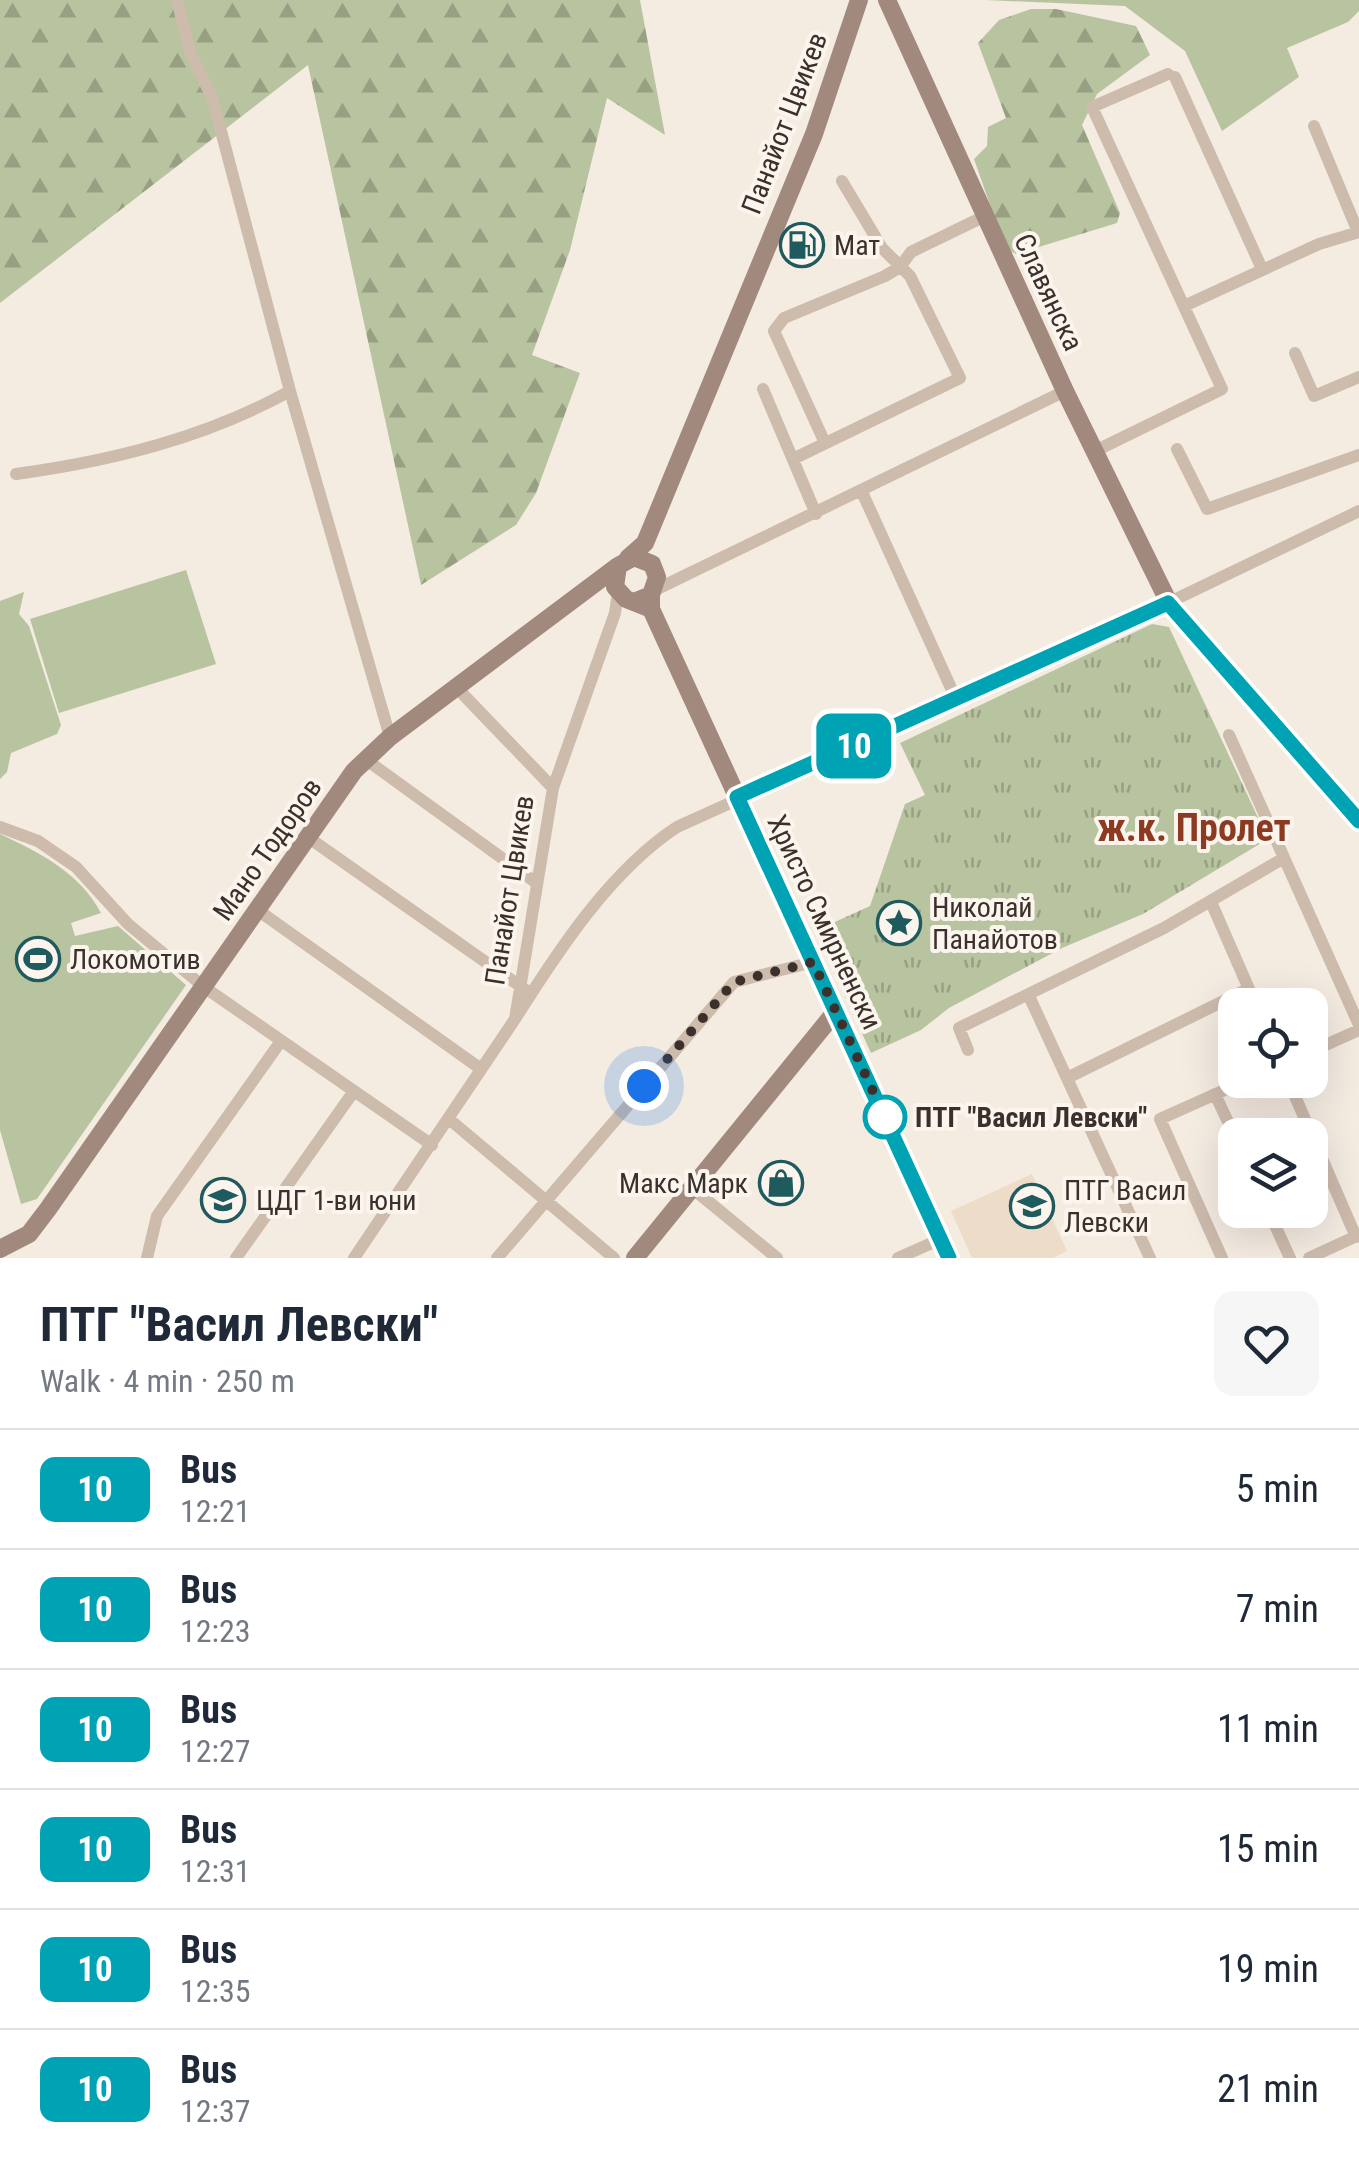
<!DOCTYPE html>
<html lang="en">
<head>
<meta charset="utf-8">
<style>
	:root { --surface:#fff; --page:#f6f6f7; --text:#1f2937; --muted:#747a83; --line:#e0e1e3 }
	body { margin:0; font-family:"Roboto Condensed",sans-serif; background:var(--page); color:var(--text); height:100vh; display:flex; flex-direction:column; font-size:38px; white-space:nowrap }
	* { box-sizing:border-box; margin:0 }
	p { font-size:32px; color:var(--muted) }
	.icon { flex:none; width:55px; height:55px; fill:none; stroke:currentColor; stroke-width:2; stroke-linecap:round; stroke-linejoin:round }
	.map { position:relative; height:1258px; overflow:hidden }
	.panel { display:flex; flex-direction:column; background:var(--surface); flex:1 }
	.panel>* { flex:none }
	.badge { padding:0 20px; border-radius:15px; font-size:35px; line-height:65px }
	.tools { position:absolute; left:1218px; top:988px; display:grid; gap:20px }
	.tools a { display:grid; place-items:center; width:110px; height:110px; border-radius:20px; background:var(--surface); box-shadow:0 10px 40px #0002; font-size:50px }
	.you { position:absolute; width:50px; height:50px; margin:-25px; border:8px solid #fff; border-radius:50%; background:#1a73e8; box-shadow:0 0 0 15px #1a73e833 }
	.map>.badge { position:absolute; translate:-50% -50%; box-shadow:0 0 0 5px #fff }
	.round { display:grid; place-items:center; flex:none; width:105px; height:105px; border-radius:20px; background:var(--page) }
	.overview { display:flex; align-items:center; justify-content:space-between; height:170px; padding:0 40px }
	h1 { font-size:48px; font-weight:700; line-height:75px }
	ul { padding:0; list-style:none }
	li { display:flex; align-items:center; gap:30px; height:120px; padding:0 40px; border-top:2px solid var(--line) }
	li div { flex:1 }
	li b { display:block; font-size:38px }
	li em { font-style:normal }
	li .badge { min-width:110px; font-weight:700; text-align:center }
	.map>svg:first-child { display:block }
	.grass { fill:#b8c4a0 }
	.forest { fill:url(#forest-firs) }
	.park { fill:url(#park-tufts) }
	.plaza { fill:#ecdcc8 }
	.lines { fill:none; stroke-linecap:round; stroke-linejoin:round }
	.street { stroke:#cdbbac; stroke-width:12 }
	.secondary { stroke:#a18a7d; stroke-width:18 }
	.line-casing { stroke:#fff; stroke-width:22 }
	.line { stroke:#00a3b4; stroke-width:15 }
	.walk { stroke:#3b302b; stroke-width:10; stroke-dasharray:0 18 }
	.stop-dot { fill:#fff; stroke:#00a3b4; stroke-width:5 }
	.labels { text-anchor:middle; stroke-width:8; stroke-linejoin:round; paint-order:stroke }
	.street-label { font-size:28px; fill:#3b302b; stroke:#fbf5ee }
	.poi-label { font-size:28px; fill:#3b302b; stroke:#fbf5ee; text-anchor:start }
	.stop-label { font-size:28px; font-weight:bold; fill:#3b302b; stroke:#fbf5ee; text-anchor:start }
	.district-label { font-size:38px; font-weight:bold; fill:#8c3b22; stroke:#fbf5ee }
</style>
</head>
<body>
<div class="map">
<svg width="1359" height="1258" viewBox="0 0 1359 1258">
	<defs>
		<pattern id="forest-firs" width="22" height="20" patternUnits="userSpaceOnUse" patternTransform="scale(2.5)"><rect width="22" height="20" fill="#b8c4a0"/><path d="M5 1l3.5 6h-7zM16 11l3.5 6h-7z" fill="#97a083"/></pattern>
		<pattern id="park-tufts" width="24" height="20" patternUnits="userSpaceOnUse" patternTransform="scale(2.5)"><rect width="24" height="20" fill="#b8c4a0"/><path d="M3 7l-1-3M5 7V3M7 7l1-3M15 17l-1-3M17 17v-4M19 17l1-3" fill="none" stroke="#97a083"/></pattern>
	</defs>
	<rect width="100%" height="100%" fill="#f4ebe1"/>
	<path class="grass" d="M986,0H1359V11L1348,22L1287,48L1299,77L1222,131L1185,51L1125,6Z
		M186,570L216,664L59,713L30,619Z
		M24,592L19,614L29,626L61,725L57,734L11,753L7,772L0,779V601Z
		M0,834C40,853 79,872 101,913L71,923L75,936L118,926L186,985L37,1199L21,1204L0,1130Z"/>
	<path class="forest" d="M0,0H640L665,135L607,98L570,250L532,355L580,373L536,493L516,525L421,585L308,65L0,303Z
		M1031,9H1056L1136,26L1150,55L1097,94L1082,125L1120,213L1117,223L1016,254L1005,248L974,159L987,146L988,127L1006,118L978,43L999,20Z"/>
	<path class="park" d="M1152,624L1169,627L1268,839L1143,914L1062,948L949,1008L921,1030L871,1053L815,931L870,906L905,804L925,795L900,743Z"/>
	<path class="plaza" d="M1032,1174L1067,1251L1053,1258H972L951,1211Z"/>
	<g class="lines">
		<path class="street" d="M177,0L191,55L212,97L290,391L390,737
			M1175,77L1262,269
			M1314,126L1358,232
			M1184,306L1319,244L1359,232
			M1295,353L1314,396L1359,377
			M763,389L816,514
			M825,443L774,331L784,318L885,276L900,267L911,252L985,216
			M1177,449L1207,509L1359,455
			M1093,452L1222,389L1092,107L1168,74
			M793,459L960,378L910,276L882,248L842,181
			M16,474C111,461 205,438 290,391
			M862,492L956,699
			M655,590L1065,391
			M456,687L553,788
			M1229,735L1359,1025
			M365,759L535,882
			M0,827L38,841L76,867L128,924L204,987L432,1145
			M309,838L527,991
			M1211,902L1256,1005
			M259,911L481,1069
			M1029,996L1150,1258
			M515,1019C558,951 610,871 677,827L1097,637L1359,511
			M968,1050L959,1028L1164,928L1284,858
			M1310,1052L1359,1030
			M1067,1078L1248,989
			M1288,1080L1356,1237
			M1215,1094L1235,1137
			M449,1119L614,1258
			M692,1188L777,1258
			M1268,1210L1290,1258
			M147,1258L157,1216L281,1041
			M236,1258L354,1091
			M354,1258L515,1019L553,788L615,613L618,592
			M497,1258L734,982L813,962
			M898,1258L941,1239
			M1222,1258L1160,1119L1247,1080
			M1309,1258L1359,1235"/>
		<path class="secondary" d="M887,0L1065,391L1169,603L1359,821
			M628,558L645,543L814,134L859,0
			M651,595V609L949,1258
			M636,601L651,595L657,577L652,564L634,557L618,566L615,587L626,599L651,609
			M0,1249L29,1234L48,1209L354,771L390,737L618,566
			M635,1258L836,1011"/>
	</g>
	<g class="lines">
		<defs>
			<path id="line" d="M949,1258L737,797L1168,603L1359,821"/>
		</defs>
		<use href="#line" class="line-casing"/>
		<use href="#line" class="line"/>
		<path class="walk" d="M644,1086L734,982L813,962L885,1117"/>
	</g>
	<defs>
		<symbol id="fuel-ring" viewBox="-11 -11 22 22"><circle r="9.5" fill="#fbf5ee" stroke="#1f5a5e" stroke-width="1.5"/><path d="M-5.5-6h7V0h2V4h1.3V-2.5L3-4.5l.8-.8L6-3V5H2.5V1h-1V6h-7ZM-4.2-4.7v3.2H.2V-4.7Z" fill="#1f5a5e"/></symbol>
		<symbol id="sight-ring" viewBox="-11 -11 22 22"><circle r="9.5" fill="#fbf5ee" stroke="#1f5a5e" stroke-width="1.5"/><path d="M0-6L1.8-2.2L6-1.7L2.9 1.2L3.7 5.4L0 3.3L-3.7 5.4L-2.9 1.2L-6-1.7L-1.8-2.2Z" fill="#1f5a5e"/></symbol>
		<symbol id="stadium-ring" viewBox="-11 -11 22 22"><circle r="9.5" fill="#fbf5ee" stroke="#1f5a5e" stroke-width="1.5"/><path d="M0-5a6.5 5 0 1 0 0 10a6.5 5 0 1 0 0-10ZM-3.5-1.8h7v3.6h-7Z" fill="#1f5a5e"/></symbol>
		<symbol id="shop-ring" viewBox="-11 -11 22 22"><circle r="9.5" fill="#fbf5ee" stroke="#1f5a5e" stroke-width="1.5"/><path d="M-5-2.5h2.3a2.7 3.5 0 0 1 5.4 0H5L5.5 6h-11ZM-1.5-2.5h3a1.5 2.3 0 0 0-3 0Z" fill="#1f5a5e"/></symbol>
		<symbol id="school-ring" viewBox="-11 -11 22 22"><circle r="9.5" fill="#fbf5ee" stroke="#1f5a5e" stroke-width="1.5"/><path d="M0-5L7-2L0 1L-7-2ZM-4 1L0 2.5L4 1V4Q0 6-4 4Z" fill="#1f5a5e"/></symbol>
	</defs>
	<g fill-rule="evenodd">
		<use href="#fuel-ring" x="777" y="220" width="50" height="50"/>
		<use href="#sight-ring" x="874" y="898" width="50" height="50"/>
		<use href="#stadium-ring" x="13" y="934" width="50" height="50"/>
		<use href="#shop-ring" x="756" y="1158" width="50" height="50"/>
		<use href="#school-ring" x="198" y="1175" width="50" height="50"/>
		<use href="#school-ring" x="1007" y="1181" width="50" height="50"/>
	</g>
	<circle class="stop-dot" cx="885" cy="1117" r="20"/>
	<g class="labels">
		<g class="street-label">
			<text transform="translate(784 123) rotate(-69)" y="10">Панайот Цвикев</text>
			<text transform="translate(1049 292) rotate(65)" y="10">Славянска</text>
			<text transform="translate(267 849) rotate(-55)" y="10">Мано Тодоров</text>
			<text transform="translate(509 890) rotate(-81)" y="10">Панайот Цвикев</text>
			<text transform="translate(825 922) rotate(65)" y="10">Христо Смирненски</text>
		</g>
		<g class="poi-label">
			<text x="834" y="255">Мат</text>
			<text x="932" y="917">Николай<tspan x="932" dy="32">Панайотов</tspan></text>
			<text x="70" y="969">Локомотив</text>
			<text x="748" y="1193" text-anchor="end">Макс Марк</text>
			<text x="1064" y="1200">ПТГ Васил<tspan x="1064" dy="32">Левски</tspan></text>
			<text x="256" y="1210">ЦДГ 1-ви юни</text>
		</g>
		<g class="stop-label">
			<text x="915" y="1127">ПТГ "Васил Левски"</text>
		</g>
		<g class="district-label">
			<text x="1194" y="841">ж.к. Пролет</text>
		</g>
	</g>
</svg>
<div class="tools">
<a><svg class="icon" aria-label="locate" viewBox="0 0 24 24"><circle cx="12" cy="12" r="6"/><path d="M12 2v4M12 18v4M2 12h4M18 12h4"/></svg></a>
<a><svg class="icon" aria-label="layers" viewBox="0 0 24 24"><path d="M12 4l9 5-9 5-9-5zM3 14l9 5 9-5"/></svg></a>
</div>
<div class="you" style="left:644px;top:1086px"></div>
<b class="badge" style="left:854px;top:746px;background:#00a3b4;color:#fff">10</b>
</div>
<section class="panel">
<div class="overview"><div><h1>ПТГ &quot;Васил Левски&quot;</h1><p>Walk · 4 min · 250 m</p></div><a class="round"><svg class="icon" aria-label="heart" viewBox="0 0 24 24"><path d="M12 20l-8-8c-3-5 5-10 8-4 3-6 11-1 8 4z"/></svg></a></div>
<ul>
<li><span class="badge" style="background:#00a3b4;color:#fff">10</span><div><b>Bus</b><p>12:21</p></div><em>5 min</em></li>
<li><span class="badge" style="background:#00a3b4;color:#fff">10</span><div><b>Bus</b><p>12:23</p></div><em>7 min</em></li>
<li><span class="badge" style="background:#00a3b4;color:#fff">10</span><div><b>Bus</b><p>12:27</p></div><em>11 min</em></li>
<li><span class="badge" style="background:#00a3b4;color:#fff">10</span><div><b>Bus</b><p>12:31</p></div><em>15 min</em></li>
<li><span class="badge" style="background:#00a3b4;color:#fff">10</span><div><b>Bus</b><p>12:35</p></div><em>19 min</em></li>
<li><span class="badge" style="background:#00a3b4;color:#fff">10</span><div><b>Bus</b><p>12:37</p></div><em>21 min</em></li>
</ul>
</section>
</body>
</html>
